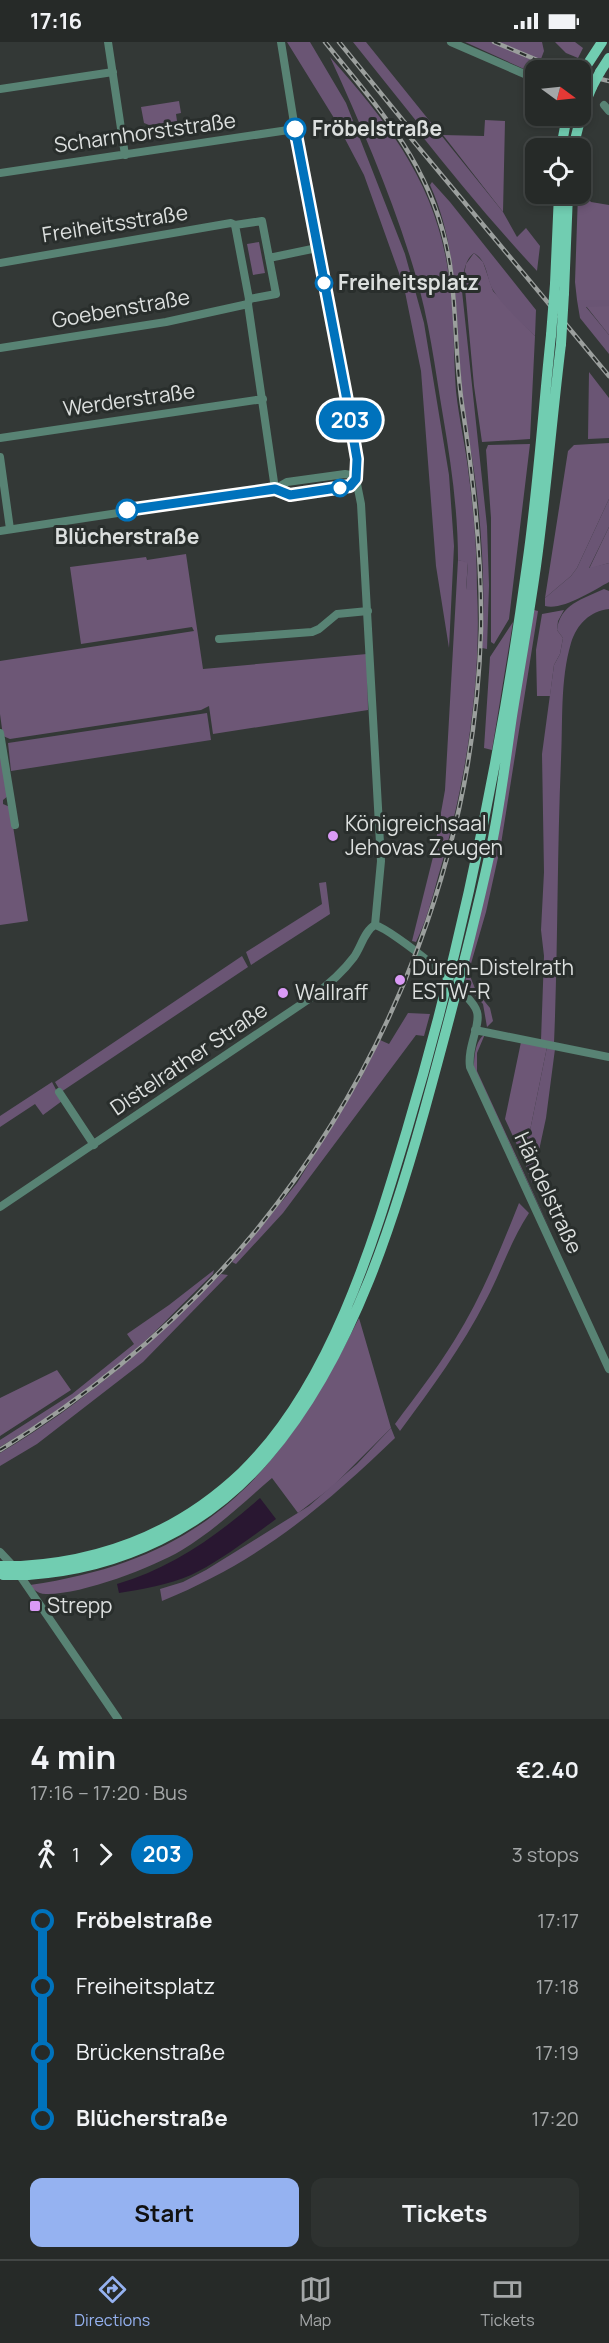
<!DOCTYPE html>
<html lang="en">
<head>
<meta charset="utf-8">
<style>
	:root { --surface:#262a28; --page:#2e3230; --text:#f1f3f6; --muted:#a4a7a8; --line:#424645; --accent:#95b2f1 }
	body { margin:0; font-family:Manrope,sans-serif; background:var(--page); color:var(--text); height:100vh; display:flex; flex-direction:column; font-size:22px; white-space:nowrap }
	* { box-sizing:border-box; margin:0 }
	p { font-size:20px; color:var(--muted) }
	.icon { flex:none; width:33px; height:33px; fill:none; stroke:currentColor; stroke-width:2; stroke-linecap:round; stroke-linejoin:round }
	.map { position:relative; height:1677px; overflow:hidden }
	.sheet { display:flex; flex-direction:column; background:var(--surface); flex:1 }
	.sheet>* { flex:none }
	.badge { padding:0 12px; border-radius:20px; font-size:21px; line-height:39px }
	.needle { width:39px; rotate:105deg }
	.tools { position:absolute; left:525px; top:18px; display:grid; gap:12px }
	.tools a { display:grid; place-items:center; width:66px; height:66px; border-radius:12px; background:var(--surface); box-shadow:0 3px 9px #0003,0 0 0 2px var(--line); font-size:30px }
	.map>.badge { position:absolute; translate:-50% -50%; box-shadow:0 0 0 3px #fff }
	.legs { display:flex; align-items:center; gap:9px; height:66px; padding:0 30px; font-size:20px }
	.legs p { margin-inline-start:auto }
	.head { display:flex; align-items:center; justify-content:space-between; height:102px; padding:0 30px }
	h1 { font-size:33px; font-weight:700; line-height:45px }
	.action { display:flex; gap:12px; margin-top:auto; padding:12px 30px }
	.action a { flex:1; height:69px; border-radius:12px; background:var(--accent); color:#111; font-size:24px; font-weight:700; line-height:69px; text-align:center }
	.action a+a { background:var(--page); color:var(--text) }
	ul { padding:0 30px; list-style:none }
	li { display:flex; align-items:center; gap:21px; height:66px; font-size:22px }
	li i { display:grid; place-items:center; width:9px; height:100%; margin:0 8px; background:currentColor }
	li i::after { content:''; width:15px; height:15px; margin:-8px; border:4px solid; border-radius:50%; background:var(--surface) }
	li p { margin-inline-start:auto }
	li:first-child i { background:linear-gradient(#0000 50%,currentColor 0) }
	li:last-child i { background:linear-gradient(currentColor 50%,#0000 0) }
	.status { display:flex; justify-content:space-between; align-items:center; height:42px; padding:0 30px; background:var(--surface); direction:ltr }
	.status svg { height:16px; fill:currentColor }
	.tabs { display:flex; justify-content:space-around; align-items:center; height:84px; border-top:2px solid var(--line); background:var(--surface); font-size:16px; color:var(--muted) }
	.tabs a { display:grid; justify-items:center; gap:3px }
	.tabs .current { color:var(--accent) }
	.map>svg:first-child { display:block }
	.green { fill:#6d5776 }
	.forest { fill:#6a5574 }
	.water { fill:#291731 }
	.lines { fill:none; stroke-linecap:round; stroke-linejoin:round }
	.minor { stroke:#588374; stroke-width:8 }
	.major { stroke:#71cdb1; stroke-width:10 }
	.rail-casing { stroke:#9b9f9d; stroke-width:4.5 }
	.rail { stroke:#292e2c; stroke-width:2; stroke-dasharray:7; stroke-linecap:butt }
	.major-bridge { stroke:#71cdb1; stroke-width:10 }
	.line-1-casing { stroke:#fff; stroke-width:14 }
	.line-1 { stroke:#0072bc; stroke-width:9 }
	.stop-1-dot { fill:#fff; stroke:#0072bc; stroke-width:3 }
	.poi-dot { fill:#da9af6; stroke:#292e2c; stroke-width:2 }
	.labels { text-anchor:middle; stroke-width:6; stroke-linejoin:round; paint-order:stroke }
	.stop-label { font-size:21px; font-weight:bold; fill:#dcdfde; stroke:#292e2c; text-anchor:start }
	.street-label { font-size:21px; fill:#dcdfde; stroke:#292e2c }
	.poi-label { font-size:21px; fill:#dcdfde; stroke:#292e2c; text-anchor:start }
</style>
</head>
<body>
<div class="status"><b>17:16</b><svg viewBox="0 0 49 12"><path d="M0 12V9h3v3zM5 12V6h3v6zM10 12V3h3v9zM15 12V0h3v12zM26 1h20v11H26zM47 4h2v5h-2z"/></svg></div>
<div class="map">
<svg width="609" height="1677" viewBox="0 0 609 1677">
	<rect width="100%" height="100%" fill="#333836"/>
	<path class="green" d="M555,0H575L583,6L578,16L566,11Z
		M179,59L181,71L176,72L177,79L149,83L144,81L141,65Z
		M485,78L505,79L503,170L443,93L484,94Z
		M581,149L591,160L609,163V258H577L575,240L578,152H580Z
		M259,200L265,231L253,233L247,202Z
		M474,211L483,220L493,249L535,294L530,397L482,400L474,344L465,246L462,245L466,222Z
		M586,264H609V293Z
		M609,401V457L577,526L571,534L545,556L568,409L574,403Z
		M530,402L509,577L494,602L491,600V476L486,408L488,403Z
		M609,485V521L589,527Z
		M186,512L203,627L367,612L368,668L213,692L209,664L201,668L10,697L3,694L0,672V619L194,589L192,585L81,602L70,525L146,515L147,518Z
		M458,518L468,520L466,547L477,548C482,641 465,746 438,835C432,857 426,880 416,900L412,899L433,815L445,748Z
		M534,568L538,569L501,802L486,870L470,925L467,927Z
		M564,568L558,579L557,588L563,596L560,612L554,623L550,654H537L536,608L542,572Z
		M513,580L492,708L484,706L490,615Z
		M0,707L8,754L3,758V762L10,765L28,879L0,883Z
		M466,931L470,934L476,949L490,966L493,979L487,985L483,962L465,943Z
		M485,992L477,1011V1029L553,1194L474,1027C474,1015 475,999 485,992Z
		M521,1000L547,1005L524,1118L505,1077Z
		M359,1276L391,1386L332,1445L298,1471L272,1436C243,1461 215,1488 182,1508C152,1526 80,1553 46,1552C41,1552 37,1550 33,1547L30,1543C209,1517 282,1430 359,1276Z
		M57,1328L71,1348L0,1394V1356Z"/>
	<path class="forest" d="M287,0H310L346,61L405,212L424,281L449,433L454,504L449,606L436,524L421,329L404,245L364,133L334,76Z
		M353,0H366L503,170L517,195L526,186L540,204L537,229C495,184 456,137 418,89L421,85Z
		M465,0H542L544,9L538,25L524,27Z
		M330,15C390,83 437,143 449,235C455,273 453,311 456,349C459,378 466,406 469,435C474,472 477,510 477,548H466L468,521L458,518C458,469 451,421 443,374C435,326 429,277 415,231C393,157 362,85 330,15Z
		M432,140L450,160L536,268L535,294C522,281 502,263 493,248C486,236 488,219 474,211C463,219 463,237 462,249L487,484L489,543L487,607L482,606C485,558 483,510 478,461C474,419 464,377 461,335C455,269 458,205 430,143Z
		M577,258H609V264L586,265L609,293V312L580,276Z
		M589,330L609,356V396L588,397Z
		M609,457V485L589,526L609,521V540C594,548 562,569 545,564V556L571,534L577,526Z
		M604,547L609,549V567C590,569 577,582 571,601C560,638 563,680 561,718C557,813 558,907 554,1001L541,998L544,914L541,888L544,830L542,712L554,623L560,612L563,596L557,588C560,562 583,557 604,547Z
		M207,671L211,698L11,729L8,701Z
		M326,840L330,872L251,923L246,910L322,862L319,841Z
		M242,914L248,925L61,1050L55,1040Z
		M408,971L430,972L424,994L416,993L283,1171L236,1222L232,1220L297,1141L361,1036L380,998L389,1002Z
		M547,1005L555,1007L546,1076L532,1141L524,1118Z
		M52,1040L62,1059L43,1073L35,1062L0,1085V1074Z
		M519,1161L529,1171C511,1198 501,1230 486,1258C462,1305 431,1347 400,1389L395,1382C415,1355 436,1328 454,1299C481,1256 500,1209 519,1161Z
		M214,1228L213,1232C179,1265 147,1300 110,1330C76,1358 38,1382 0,1405V1398L72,1352L134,1302L127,1292L169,1263Z
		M221,1232L228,1233L143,1320L37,1402L0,1424V1411C85,1361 151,1301 221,1232Z
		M391,1386L395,1396C321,1467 259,1519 162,1559L160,1547L183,1540L206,1528L309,1464L357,1422Z"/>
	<path class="water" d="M260,1456L276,1477C253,1494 217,1521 191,1533C168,1543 143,1547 119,1551L117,1542C172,1526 218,1493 260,1456Z"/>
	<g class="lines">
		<path class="minor" d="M108,0L125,113
			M281,0L295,87L343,334L356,410V437L361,462L381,819L375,883
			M451,0L536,37
			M0,47L113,30
			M604,63L609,69
			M0,131L295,87
			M235,183L249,257L248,262L275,447
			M269,216L317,206
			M0,221L231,181L235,183L262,179L276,252L249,257
			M0,306L166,280L248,262
			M0,396L263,357
			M0,415L10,487
			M275,447L290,453L349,445L356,437
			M0,489L275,447L287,440L345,432L351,433L356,437
			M219,597L312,590L319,587L337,572L368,569
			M0,691L15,783
			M375,883C393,888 473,952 477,970C481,983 467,1005 470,1025L609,1327
			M475,988L609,1015
			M59,1050L94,1103
			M0,1165L312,955C328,943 342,931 354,915C361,905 365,888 375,883
			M0,1510L14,1525L118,1677"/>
		<path class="major" d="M585,26L602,0
			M600,30L609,16
			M561,106L567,74
			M573,106L583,66L592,45
			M555,242L559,152
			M564,251L568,152
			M21,1524C106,1519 180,1489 242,1430C330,1345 373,1202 407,1088C462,903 501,714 527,523C538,447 543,369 551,293
			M28,1533C121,1527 206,1486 267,1415C354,1314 398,1167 432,1041C454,960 476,878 493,796C501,755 506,715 512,674C520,624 529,574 536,524C546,451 552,376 561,302"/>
		<defs>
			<path id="rail" d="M339,0L414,92
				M494,0L542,20L569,28
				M580,32L609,39
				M405,89L609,334
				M0,1408C96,1349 186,1274 258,1186C394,1018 475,804 481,587C482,513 474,442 463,369C455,321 457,272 450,223C435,127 383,72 325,0"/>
		</defs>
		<use href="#rail" class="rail-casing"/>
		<use href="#rail" class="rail"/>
		<path class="major-bridge" d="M580,35L585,26
			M592,45L600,30
			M551,293L555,242
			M561,302L564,251
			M0,1524H21
			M3,1533H28"/>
	</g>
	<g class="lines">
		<defs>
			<path id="line-1" d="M127,468L275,447L290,453L350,444L356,437L357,417L346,353L295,87"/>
		</defs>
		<use href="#line-1" class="line-1-casing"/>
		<use href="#line-1" class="line-1"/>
	</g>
	<g class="stop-1-dot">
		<circle cx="295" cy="87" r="10"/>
		<circle cx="324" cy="241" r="8"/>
		<circle cx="340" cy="446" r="8"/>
		<circle cx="127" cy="468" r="10"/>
	</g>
	<g class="poi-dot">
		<circle cx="333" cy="794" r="6"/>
		<circle cx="400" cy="938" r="6"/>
		<circle cx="283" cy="951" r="6"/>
		<rect x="29" y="1558" width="12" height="12" rx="3"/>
	</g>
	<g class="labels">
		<g class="stop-label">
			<text x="312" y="94">Fröbelstraße</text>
			<text x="338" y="248">Freiheitsplatz</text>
			<text x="127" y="502" text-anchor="middle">Blücherstraße</text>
		</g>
		<g class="street-label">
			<text transform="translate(145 91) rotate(-8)" y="7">Scharnhorststraße</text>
			<text transform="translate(115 182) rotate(-9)" y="7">Freiheitsstraße</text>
			<text transform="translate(121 267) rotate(-10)" y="7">Goebenstraße</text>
			<text transform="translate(129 358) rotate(-8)" y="7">Werderstraße</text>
			<text transform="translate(189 1017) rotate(-34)" y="7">Distelrather Straße</text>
			<text transform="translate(548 1151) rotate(65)" y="7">Händelstraße</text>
		</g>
		<g class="poi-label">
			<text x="345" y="789">Königreichsaal<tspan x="345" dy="24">Jehovas Zeugen</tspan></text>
			<text x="412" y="933">Düren-Distelrath<tspan x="412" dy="24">ESTW-R</tspan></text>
			<text x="295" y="958">Wallraff</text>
			<text x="47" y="1571">Strepp</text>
		</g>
	</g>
</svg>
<div class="tools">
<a><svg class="needle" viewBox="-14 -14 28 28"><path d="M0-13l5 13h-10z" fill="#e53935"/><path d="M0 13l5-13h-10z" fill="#a4a7a8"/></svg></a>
<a><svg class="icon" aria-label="locate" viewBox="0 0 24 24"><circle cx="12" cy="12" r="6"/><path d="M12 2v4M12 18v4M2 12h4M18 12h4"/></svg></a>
</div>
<b class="badge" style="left:350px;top:378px;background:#0072bc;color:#fff">203</b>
</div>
<section class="sheet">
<div class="head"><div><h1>4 min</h1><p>17:16 – 17:20 · Bus</p></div><b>€2.40</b></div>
<div class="legs"><svg class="icon" aria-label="walk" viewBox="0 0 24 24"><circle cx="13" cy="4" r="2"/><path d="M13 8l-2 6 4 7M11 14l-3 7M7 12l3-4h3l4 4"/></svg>1<svg class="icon" aria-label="forward" viewBox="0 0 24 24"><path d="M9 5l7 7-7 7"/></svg><b class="badge" style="background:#0072bc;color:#fff">203</b><p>3 stops</p></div>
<ul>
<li><i style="color:#0072bc"></i><b>Fröbelstraße</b><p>17:17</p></li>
<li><i style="color:#0072bc"></i><span>Freiheitsplatz</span><p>17:18</p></li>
<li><i style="color:#0072bc"></i><span>Brückenstraße</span><p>17:19</p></li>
<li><i style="color:#0072bc"></i><b>Blücherstraße</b><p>17:20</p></li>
</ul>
<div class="action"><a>Start</a><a>Tickets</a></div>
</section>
<nav class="tabs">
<a class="current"><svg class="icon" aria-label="directions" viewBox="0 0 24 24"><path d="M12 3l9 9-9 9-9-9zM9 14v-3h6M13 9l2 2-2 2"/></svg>Directions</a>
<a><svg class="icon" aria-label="map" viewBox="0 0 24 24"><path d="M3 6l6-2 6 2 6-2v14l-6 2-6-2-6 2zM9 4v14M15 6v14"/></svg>Map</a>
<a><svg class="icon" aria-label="tickets" viewBox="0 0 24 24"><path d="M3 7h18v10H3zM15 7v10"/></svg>Tickets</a>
</nav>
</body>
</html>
